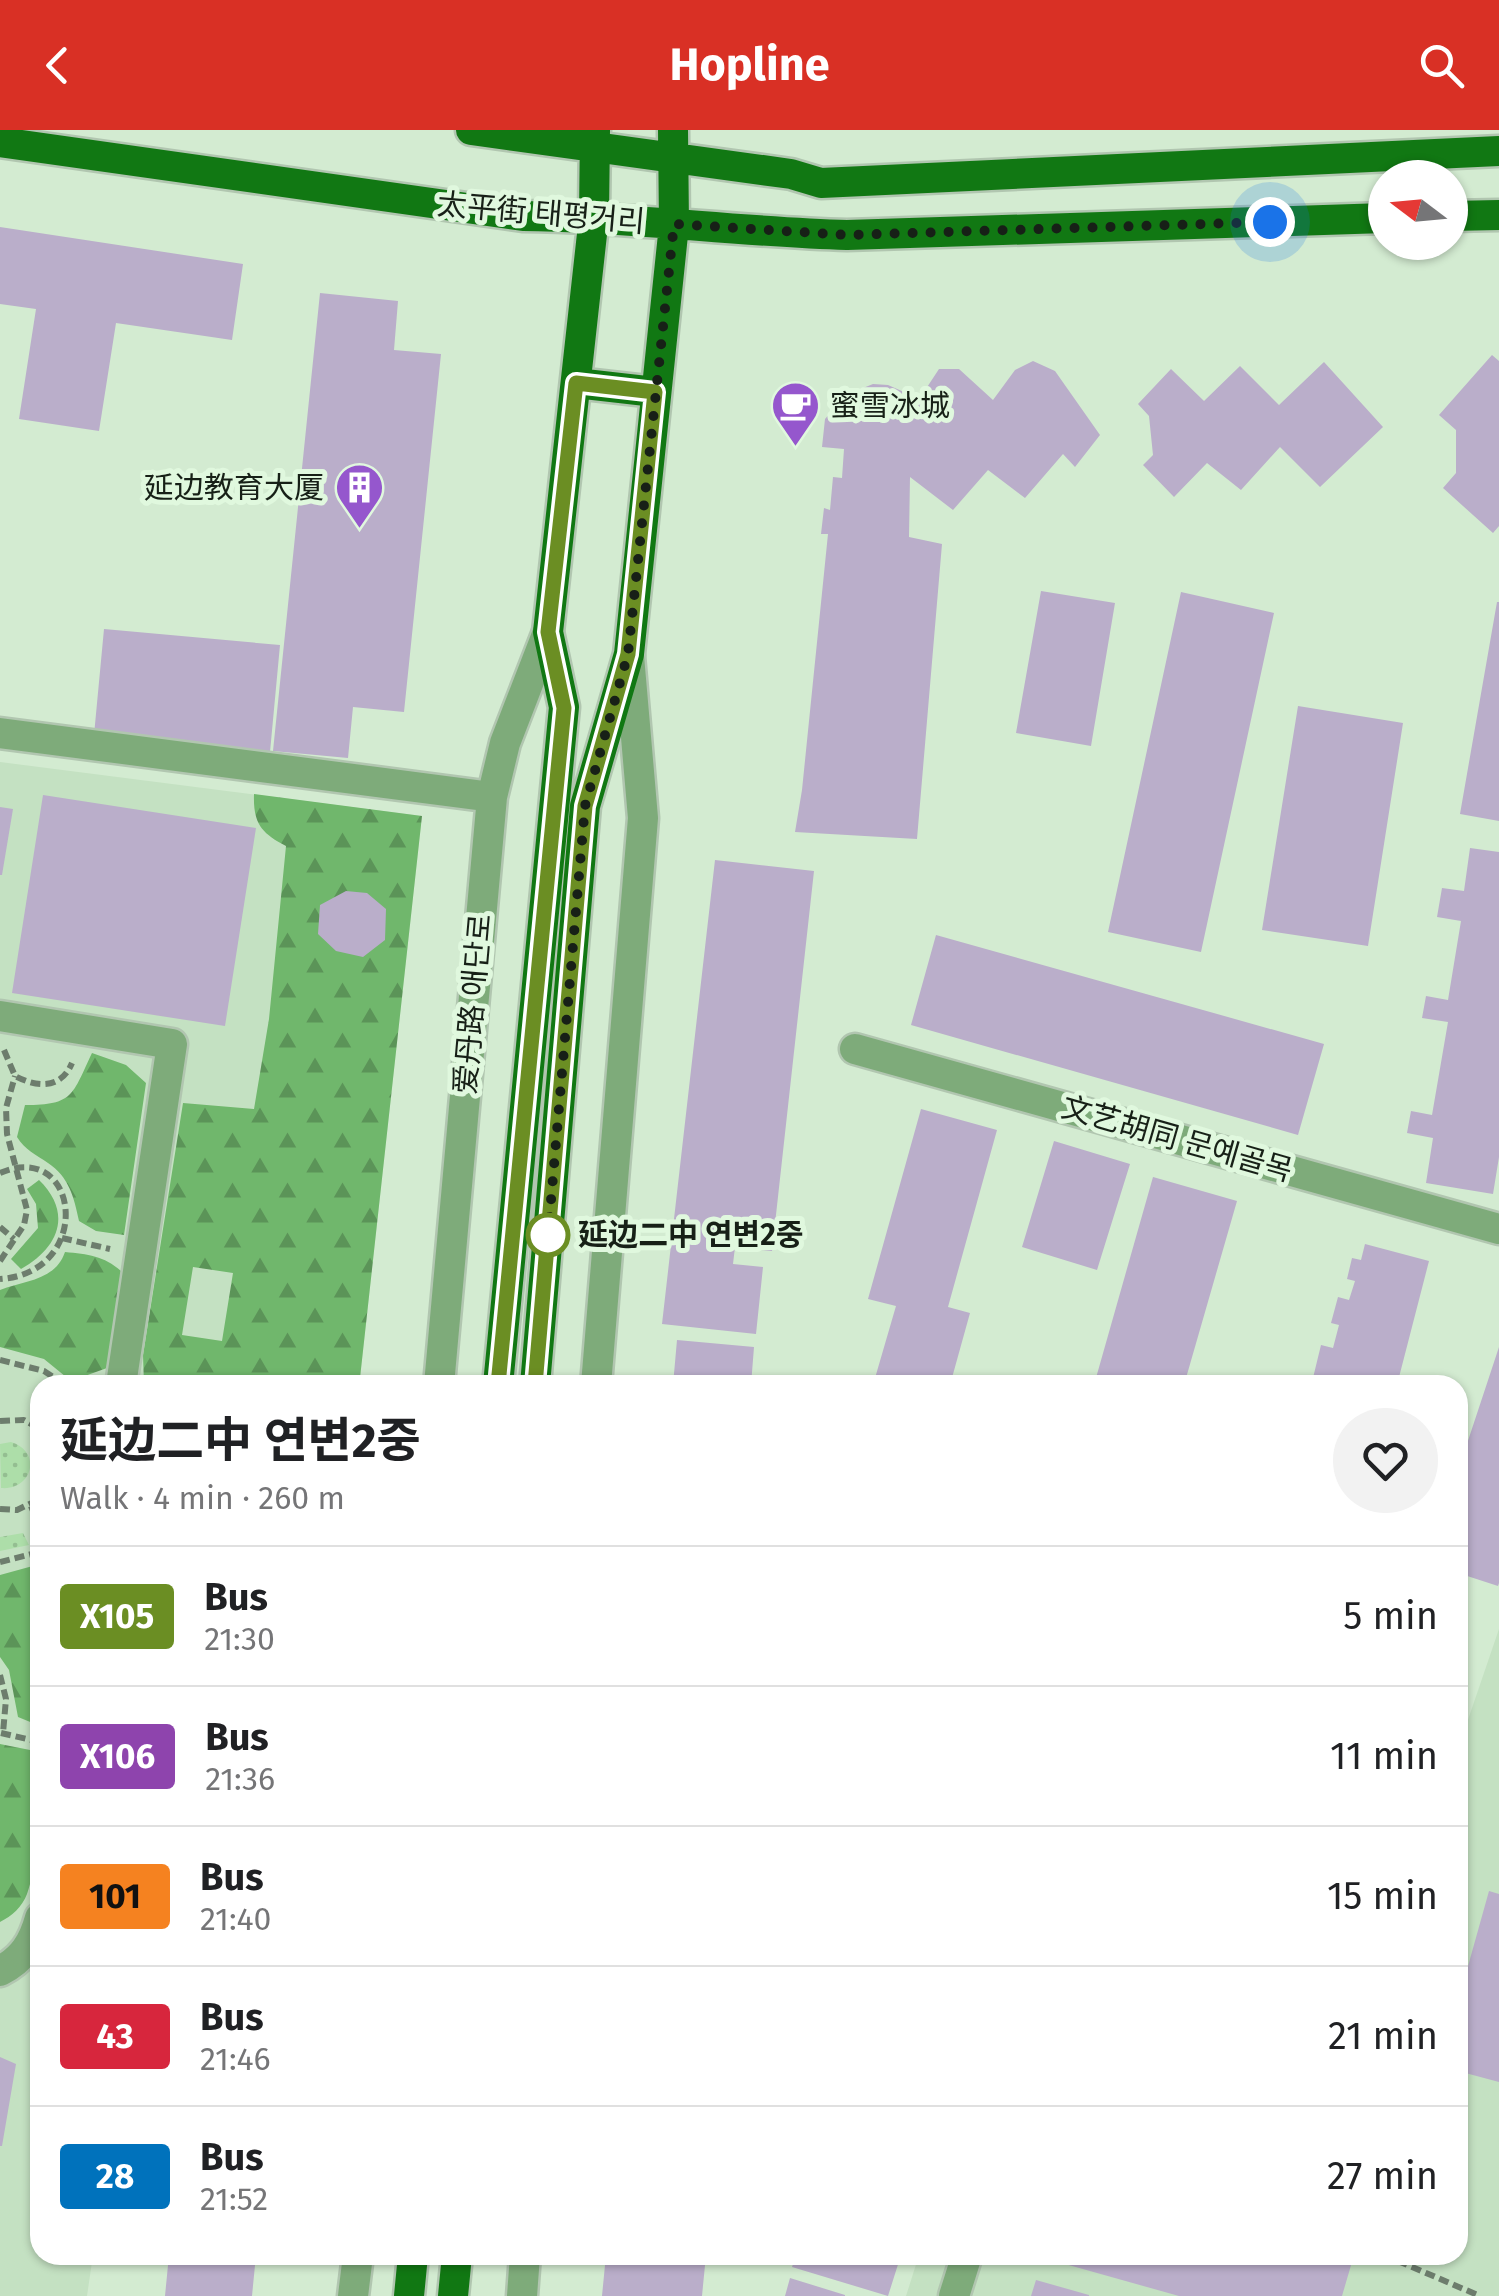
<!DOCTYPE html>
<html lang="en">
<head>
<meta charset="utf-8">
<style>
	:root { --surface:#fff; --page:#f2f2f2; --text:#202124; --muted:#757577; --line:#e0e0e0; --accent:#d93025 }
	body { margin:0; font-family:"Fira Sans","Noto Sans SC","Noto Sans KR",sans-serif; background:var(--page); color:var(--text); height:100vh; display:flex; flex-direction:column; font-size:38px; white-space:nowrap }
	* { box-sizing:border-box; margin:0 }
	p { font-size:32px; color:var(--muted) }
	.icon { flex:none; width:55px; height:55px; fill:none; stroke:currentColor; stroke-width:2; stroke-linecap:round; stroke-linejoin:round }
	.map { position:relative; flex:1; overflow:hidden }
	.panel { position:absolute; left:30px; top:1245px; width:1438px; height:890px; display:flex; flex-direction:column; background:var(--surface); border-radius:30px; box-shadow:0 2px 8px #0004 }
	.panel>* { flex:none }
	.badge { padding:0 20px; border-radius:8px; font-size:35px; line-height:65px }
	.needle { width:65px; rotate:286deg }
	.buttons { position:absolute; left:1368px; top:30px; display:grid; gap:20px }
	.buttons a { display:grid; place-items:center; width:100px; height:100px; border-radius:50%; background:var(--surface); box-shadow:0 2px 8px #0004; font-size:50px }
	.you { position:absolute; width:50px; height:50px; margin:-25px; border:8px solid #fff; border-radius:50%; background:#1a73e8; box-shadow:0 0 0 15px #1a73e833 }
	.map>.badge { position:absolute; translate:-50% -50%; box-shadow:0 0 0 5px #fff }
	.round { display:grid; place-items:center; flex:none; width:105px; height:105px; border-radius:52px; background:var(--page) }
	.headline { display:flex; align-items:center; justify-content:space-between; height:170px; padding:0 30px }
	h1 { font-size:48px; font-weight:700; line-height:75px }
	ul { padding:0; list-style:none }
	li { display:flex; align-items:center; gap:30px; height:140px; padding:0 30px; border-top:2px solid var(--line) }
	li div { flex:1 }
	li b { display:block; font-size:38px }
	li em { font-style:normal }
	li .badge { min-width:110px; font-weight:700; text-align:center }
	header { display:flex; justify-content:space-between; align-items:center; height:130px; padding:0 30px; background:var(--accent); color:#fff; font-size:45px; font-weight:700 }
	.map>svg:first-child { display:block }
	.built { fill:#c4e1c2 }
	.grass { fill:url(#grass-dots) }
	.forest { fill:url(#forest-firs); fill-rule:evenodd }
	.building { fill:#baaeca }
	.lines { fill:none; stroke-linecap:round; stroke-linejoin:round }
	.minor-casing { stroke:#b1c6b0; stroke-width:35 }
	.major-casing { stroke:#b1c6b0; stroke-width:35 }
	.path { stroke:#6d7d6d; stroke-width:6; stroke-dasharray:10 5; stroke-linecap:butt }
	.minor { stroke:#7eab7a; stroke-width:30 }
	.major { stroke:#117813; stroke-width:30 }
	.line-casing { stroke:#fff; stroke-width:22 }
	.line { stroke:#6b8e23; stroke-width:15 }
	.walk { stroke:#172017; stroke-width:10; stroke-dasharray:0 18 }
	.stop-dot { fill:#fff; stroke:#6b8e23; stroke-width:5 }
	.labels { text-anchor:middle; stroke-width:10; stroke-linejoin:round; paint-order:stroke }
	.street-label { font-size:30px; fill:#172017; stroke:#e0f8de }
	.poi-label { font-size:30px; fill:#172017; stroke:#e0f8de; text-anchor:start }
	.stop-label { font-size:30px; font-weight:bold; fill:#172017; stroke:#e0f8de; text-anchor:start }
</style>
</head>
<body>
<header><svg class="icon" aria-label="back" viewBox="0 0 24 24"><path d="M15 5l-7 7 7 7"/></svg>Hopline<svg class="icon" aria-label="search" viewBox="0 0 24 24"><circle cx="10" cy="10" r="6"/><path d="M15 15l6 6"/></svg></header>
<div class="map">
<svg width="1499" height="2166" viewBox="0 0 1499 2166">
	<defs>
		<pattern id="grass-dots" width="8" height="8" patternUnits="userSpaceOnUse" patternTransform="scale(2.5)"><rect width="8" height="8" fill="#addea9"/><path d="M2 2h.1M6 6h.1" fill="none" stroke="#94be91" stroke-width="1.8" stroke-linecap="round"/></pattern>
		<pattern id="forest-firs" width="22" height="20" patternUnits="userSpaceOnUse" patternTransform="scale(2.5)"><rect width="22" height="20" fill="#70b76c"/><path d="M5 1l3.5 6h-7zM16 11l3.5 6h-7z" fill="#5b9458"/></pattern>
	</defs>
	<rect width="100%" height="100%" fill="#d3ebd1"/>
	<path class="built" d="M0,632L422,686L360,1248L352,1255H40V2125H93L87,2166H0Z
		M1499,1499V2166H906L919,2125H1458V1619Z"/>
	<path class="grass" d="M11,1312C43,1322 32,1361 1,1358L0,1314Z
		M23,1403L29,1415L0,1421V1407Z"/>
	<path class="forest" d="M254,664L422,686L360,1248L352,1255H144L143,1225L183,973L254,979L269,889L286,716C261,703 253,693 254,664ZM193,1137L233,1143L222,1211L182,1205Z
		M92,923L126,935L146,953L124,1105L96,1101L79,1091C74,1067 69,1047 48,1033C35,1024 25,1020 17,1007L25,975C74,975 72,965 92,923Z
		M39,1050C73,1083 59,1118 21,1139L11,1129L38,1098L36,1074L27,1059Z
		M65,1122C88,1124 104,1126 121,1141L107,1238L71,1251L44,1229L0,1217V1160C25,1150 55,1151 65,1122Z
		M40,1434V1596L18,1587L9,1540L0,1527V1445Z
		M0,1614L40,1622C40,1660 40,1729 27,1764C22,1777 12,1786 0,1792Z"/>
	<path class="building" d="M0,97L243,134L232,210L116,193L99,301L19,289L36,179L0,174Z
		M320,163L398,171L394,220L441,224L404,582L353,577L348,628L273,621Z
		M1492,225L1499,231V396L1493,403L1443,358L1456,343V300L1439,285Z
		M1033,231L1055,241L1100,305L1075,337L1063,324L1025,368L988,340L953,380L910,347L909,407L942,414L917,709L795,702L802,660L828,404H821L824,378L830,380L833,347L842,348L844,319L822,317L825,289L846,265L873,254L888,255L904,262L916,274L939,239H959L993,270L1015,240Z
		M1324,232L1383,297L1320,357L1280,317L1241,360L1207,333L1174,367L1143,335L1153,325L1149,286L1138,274L1171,239L1204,271L1240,236L1279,275Z
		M1041,461L1115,473L1091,616L1016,603Z
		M1181,462L1274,483L1201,822L1108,802Z
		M1497,472H1499V691L1460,684Z
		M104,499L280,515L270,622L94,605Z
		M1298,576L1403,593L1368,816L1262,800Z
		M43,665L256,698L225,896L12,863Z
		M0,677L13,679L2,745H0Z
		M1470,718L1499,722V1027L1493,1064L1426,1053L1433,1008L1407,1003L1411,981L1432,985L1448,892L1422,888L1426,866L1448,870L1461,791L1437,787L1442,758L1464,761Z
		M715,730L814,741L772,1121L735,1117L733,1134L763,1137L756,1204L662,1194Z
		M346,761L367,763L386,779L385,810L363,827L336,821L318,804L320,775Z
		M936,805L1324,914L1298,1005L911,895Z
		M921,979L997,1000L948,1177L970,1183L950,1255H873L896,1176L868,1169Z
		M1054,1011L1130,1034L1097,1140L1022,1117Z
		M1153,1047L1237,1071L1184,1255H1094Z
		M1365,1114L1429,1131L1397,1255H1319L1312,1252L1321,1215L1333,1218L1339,1195L1331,1193L1338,1167L1349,1170L1355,1151L1347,1149L1352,1128L1361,1130Z
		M677,1210L754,1217L751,1255H673Z
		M1499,1217V1453L1498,1456L1458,1443V1341Z
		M1489,1761L1499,1764V1952L1458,1941V1872Z
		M0,1927L16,1934L2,2016H0Z
		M169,2125H256L252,2166H165Z
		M606,2125H706L702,2166H602Z
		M796,2125H901L888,2166L792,2137Z
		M1068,2125H1354L1342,2166H1179L1065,2134Z
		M790,2148L845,2165V2166H785Z
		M1036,2150L1089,2165V2166H1031Z"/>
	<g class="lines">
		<defs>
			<path id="minor" d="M0,603L492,667
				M0,886L172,914L121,1255
				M855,919L1499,1099
				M439,1255L492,667L505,613L548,502
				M596,1255L643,688L629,526
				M0,1841C23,1829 33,1813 40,1788
				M353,2166L358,2125
				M522,2166L525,2125
				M954,2166L967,2125"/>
			<path id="major" d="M471,0L791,44L821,53L1499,21
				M0,12L523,86C631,87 739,102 847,105L1385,88
				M1450,86L1499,85
				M576,253L655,262
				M498,1255L564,577L548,502L594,86L595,0
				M535,1255L585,676L629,524L674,95L673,0
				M409,2166L413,2125
				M453,2166L457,2125"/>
		</defs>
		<use href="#minor" class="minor-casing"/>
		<use href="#major" class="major-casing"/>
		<path class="path" d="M4,920L15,946C38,958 61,959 72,933
			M0,1043C80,1008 95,1143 0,1149
			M0,1097L14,1109
			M62,1108L110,1119
			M0,1131L24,1095L27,1080L7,1004L6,978L15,946
			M0,1230L44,1241L65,1255
			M0,1291L24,1290L40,1299
			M31,1376L40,1398
			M0,1379L17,1380L40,1369
			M0,1432L40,1422
			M0,1545L6,1569L3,1603
			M1,1603L40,1612
			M1384,2125L1480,2166"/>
		<use href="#minor" class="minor"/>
		<use href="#major" class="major"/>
	</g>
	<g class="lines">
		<defs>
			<path id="line" d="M498,1255L564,578L548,502L576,253L655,262L628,524L585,676L535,1255"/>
		</defs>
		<use href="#line" class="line-casing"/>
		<use href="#line" class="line"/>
		<path class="walk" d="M548,1105L585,676L628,524L674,94L847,105L1270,92"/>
	</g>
	<defs>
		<symbol id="cafe-pin" viewBox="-11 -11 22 30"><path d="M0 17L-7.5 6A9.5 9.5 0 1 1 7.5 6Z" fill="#9557cd" stroke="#e0f8de"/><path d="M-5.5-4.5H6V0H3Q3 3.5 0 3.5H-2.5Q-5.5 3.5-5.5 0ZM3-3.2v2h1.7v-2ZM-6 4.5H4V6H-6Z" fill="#fff"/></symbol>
		<symbol id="building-pin" viewBox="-11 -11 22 30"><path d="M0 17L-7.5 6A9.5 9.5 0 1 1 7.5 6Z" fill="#9557cd" stroke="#e0f8de"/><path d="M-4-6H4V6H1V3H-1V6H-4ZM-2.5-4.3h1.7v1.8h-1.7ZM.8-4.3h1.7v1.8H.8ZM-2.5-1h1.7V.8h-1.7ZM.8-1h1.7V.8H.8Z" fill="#fff"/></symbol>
	</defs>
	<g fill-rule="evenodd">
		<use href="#cafe-pin" x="768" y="248" width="55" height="75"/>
		<use href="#building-pin" x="332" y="330" width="55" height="75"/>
	</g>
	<circle class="stop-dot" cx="548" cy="1105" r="20"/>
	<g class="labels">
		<g class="street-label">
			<text transform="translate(541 83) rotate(5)" y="10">太平街 태평거리</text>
			<text transform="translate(473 874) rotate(-85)" y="10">爱丹路 애단로</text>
			<text transform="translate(1177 1009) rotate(16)" y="10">文艺胡同 문예골목</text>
		</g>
		<g class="poi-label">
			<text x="830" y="286">蜜雪冰城</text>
			<text x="324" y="368" text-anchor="end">延边教育大厦</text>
		</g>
		<g class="stop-label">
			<text x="578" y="1115">延边二中 연변2중</text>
		</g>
	</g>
</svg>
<div class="buttons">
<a><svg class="needle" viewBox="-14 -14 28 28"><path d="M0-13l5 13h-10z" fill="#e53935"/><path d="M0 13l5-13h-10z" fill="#757577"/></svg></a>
</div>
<div class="you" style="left:1270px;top:92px"></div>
<section class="panel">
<div class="headline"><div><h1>延边二中 연변2중</h1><p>Walk · 4 min · 260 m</p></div><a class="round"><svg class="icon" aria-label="heart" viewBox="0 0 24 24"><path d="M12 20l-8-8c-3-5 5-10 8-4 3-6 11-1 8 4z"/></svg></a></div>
<ul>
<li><span class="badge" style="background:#6b8e23;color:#fff">X105</span><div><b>Bus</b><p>21:30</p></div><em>5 min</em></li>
<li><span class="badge" style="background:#8e44ad;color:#fff">X106</span><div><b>Bus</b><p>21:36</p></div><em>11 min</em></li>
<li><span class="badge" style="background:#f58220;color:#111">101</span><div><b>Bus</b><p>21:40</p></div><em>15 min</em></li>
<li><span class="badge" style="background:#d7263d;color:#fff">43</span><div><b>Bus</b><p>21:46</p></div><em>21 min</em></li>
<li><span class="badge" style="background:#0072bc;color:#fff">28</span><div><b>Bus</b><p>21:52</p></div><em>27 min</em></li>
</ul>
</section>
</div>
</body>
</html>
